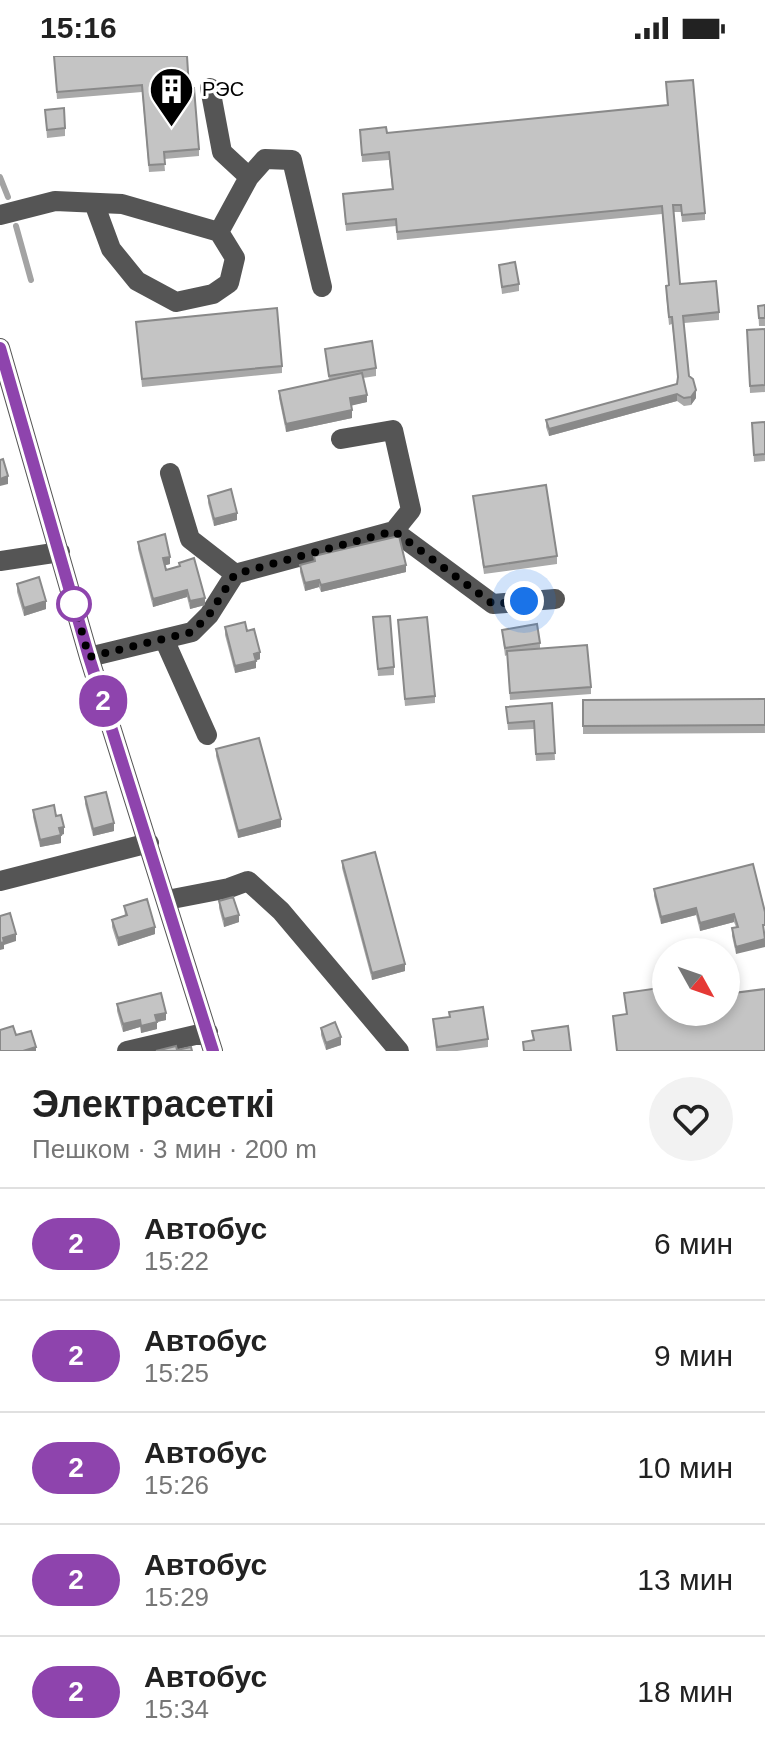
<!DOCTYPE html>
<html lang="ru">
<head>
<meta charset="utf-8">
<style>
	:root { --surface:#fff; --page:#f2f2f2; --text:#222; --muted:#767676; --line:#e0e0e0 }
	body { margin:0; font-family:Arial,sans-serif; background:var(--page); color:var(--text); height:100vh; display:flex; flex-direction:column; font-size:30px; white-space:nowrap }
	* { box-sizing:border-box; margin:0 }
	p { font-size:26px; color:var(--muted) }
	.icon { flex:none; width:44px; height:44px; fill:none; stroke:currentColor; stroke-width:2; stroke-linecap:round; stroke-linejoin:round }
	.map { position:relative; height:995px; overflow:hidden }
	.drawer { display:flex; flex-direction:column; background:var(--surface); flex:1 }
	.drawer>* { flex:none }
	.badge { padding:0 16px; border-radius:26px; font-size:28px; line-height:52px }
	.needle { width:52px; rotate:130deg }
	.buttons { position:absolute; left:652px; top:882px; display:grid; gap:16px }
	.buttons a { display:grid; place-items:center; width:88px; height:88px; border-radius:50%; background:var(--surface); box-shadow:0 4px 12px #0003; font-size:40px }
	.you { position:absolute; width:40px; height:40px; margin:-20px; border:6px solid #fff; border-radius:50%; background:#1a73e8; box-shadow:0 0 0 12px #1a73e833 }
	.map>.badge { position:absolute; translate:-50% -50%; box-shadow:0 0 0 4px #fff }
	.round { display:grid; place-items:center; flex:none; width:84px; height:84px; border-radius:42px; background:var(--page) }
	.headline { display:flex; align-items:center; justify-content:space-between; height:136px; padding:0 32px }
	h1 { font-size:38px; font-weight:800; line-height:60px }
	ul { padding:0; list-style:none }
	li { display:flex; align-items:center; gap:24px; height:112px; padding:0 32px; border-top:2px solid var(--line) }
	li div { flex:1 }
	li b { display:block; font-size:30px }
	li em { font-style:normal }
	li .badge { min-width:88px; font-weight:700; text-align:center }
	.status { display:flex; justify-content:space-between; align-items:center; height:56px; padding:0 40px; background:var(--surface); direction:ltr }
	.status svg { height:22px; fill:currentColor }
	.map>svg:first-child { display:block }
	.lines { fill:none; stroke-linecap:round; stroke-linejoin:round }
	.stream { stroke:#a3a3a3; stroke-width:6 }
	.minor { stroke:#555; stroke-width:20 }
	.wall { fill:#a9a9a9 }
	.shaded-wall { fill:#898989 }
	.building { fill:#c4c4c4; stroke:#898989; stroke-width:2 }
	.line-casing { stroke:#fff; stroke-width:18 }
	.line { stroke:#8e44ad; stroke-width:12 }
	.walk { stroke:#000; stroke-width:8; stroke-dasharray:0 14.4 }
	.stop-dot { fill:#fff; stroke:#8e44ad; stroke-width:4 }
	.labels { text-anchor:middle; stroke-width:6; stroke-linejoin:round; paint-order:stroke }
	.poi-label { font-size:20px; fill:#000; stroke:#fff; text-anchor:start }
</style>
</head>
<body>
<div class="status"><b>15:16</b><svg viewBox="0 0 49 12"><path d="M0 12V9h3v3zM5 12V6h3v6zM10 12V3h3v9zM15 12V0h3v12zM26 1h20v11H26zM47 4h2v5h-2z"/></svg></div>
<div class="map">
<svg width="765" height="995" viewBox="0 0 765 995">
	<rect width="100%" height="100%" fill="#fff"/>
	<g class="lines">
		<path class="stream" d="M0,121L8,141
			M16,170L31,224"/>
		<path class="minor" d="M210,32L222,96L249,121
			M0,159L55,145L122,148L219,176L235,202L229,227L213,238L176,246L137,225L111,193L94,147
			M219,176L249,121L265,103L292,104L322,231
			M0,292L89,601L213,995
			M341,383L393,374L411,454L394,475
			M170,417L190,483L235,518
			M0,505L60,496
			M164,583L207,679
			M89,601L192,576L209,559L235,518L394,475L493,548L555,543
			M0,825L149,787
			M167,844L229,832L248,825L281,855L399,995
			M127,995L208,976"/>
	</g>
	<path class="wall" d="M54,0L189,32L199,93V100L164,103L165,115L149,116L142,36L57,43Z
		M666,26L705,157V164L682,166L681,156H673L680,228L719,256V264L684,267L689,320L696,342L691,349L684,350L677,345L549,380L546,371V364L677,328L678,324L672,268L669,269L666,237V230L669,229L662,158L397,184L396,170L346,175L343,138L392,133L389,104L362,106L360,74L387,77L667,49Z
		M45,54L65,72V80L47,82Z
		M499,209L519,228V235L502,238Z
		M765,249V270H759L758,250Z
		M136,266L282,310V317L142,331Z
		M765,273V336L750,337L747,274Z
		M325,293L376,312V320L363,322L367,346L351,349L352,362L286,376L279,342V335L329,324Z
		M765,366V405L754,406L752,374Z
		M208,440L237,464L214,470L208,447Z
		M473,440L557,500V508L484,518Z
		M138,486L170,508L165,509L166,514L179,511V507L205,549L190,553L187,541L153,551L138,493Z
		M314,500L406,516L321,536L319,531L305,535L300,516V509L314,506Z
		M17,528L46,553L24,560L17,536Z
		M373,561L394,611V619L378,620Z
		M398,564L435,640V647L405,650Z
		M225,571L247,575L260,603L256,605V612L235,617L225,579Z
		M502,574L540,587V592L591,631V638L510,644L507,599L505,600Z
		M765,643V677L583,678V644Z
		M552,647L555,704L536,705L534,673L508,674L506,651Z
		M216,693L281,771L238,782L216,700Z
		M85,741L114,775L93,780L85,748Z
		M33,754L56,760L64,778L61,779V787L40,791L33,761Z
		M342,805L405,915L372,924L342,812Z
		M753,808L736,898L732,880V872L736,871L734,866L700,875L696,859L661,868L654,840V833Z
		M219,845L239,866L224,871L219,852Z
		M124,850L155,878L118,890L112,871V864L125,860Z
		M117,948L166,964L157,966V973L141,977L140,971L123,976L117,955Z
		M449,961L488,983V991L457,995H436L433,963Z
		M321,972L341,989L326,994L321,979Z"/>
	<path class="shaded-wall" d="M696,334V342L691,349V341Z
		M677,338V345L549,380V373Z
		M367,339V346L350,350V342Z
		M352,354V362L286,376V368Z
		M8,420V428L0,430V423Z
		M237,457V464L214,470V463Z
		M170,501V508L163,510V502Z
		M406,509V516L321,536V529Z
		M319,524V531L305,535V527Z
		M187,534V541L153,551V543Z
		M205,542V549L190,553V545Z
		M46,545V553L24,560V552Z
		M260,596V603L254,605V598Z
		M256,605V612L235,617V610Z
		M281,763V771L238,782V775Z
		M114,767V775L93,780V773Z
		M64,771V778L61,779V787L40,791V784L59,772Z
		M696,852V859L661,868V861Z
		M734,858V866L700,875V867Z
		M239,859V866L224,871V863Z
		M155,871V878L118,890V882Z
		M16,878V885L4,889V893L0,894V887L3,882Z
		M765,883V891L736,898V891Z
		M405,908V915L372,924V917Z
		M166,957V964L157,966V973L141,977V970L155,959Z
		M140,964V971L123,976V968Z
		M341,981V989L326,994V987Z
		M36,991V995H23Z"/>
	<path class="building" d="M54,0H187L189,32H194L199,93L164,96L165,108L149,109L142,29L57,36Z
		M693,24L705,157L682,159L681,149H673L680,228L716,225L719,256L683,260L689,320L693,323L696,334L691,341L684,342L677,338L549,373L546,364L677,328L678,321L672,261H669L666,230L669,229L662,150L397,176L396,163L346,168L343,138L393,133L389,96L362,99L360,74L386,71L387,77L668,49L666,26Z
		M64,52L65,72L47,74L45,54Z
		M515,206L519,228L502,231L499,209Z
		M765,249V262H759L758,250Z
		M277,252L282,310L142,323L136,266Z
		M765,273V329L750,330L747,274Z
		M372,285L376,312L329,320L325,293Z
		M362,317L367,339L350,342L352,354L286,368L279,335Z
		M765,366V398L754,399L752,367Z
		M3,403L8,420L0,423V404Z
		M546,429L557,500L484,511L473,440Z
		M231,433L237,457L214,463L208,440Z
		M165,478L170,501L163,502L166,514L180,510L179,507L194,502L205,542L190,545L187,534L153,543L138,486Z
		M399,480L406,509L321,529L319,524L305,527L300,509L315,505L314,500Z
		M39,521L46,545L24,552L17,528Z
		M390,560L394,611L378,613L373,561Z
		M427,561L435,640L405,643L398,564Z
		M245,566L247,575L254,573L260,596L254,598L256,605L235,610L225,571Z
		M537,568L540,587L505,592L502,574Z
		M587,589L591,631L510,637L507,595Z
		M765,643V669L583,670V644Z
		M552,647L555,697L536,698L534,665L508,667L506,651Z
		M259,682L281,763L238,775L216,693Z
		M106,736L114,767L93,773L85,741Z
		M54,749L56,760L61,759L64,771L59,772L61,779L40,784L33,754Z
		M375,796L405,908L372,917L342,805Z
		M753,808L765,856V869H763L765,883L736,891L732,872L738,871L734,858L700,867L696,852L661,861L654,833Z
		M233,841L239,859L224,863L219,845Z
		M147,843L155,871L118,882L112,864L127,859L124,850Z
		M10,857L16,878L3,882L4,886L0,887V860Z
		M666,918V956H726V938L765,933V995H617L613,960L627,958L624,937L660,932L658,919Z
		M161,937L166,957L155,959L157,966L141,970L140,964L123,968L117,948Z
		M483,951L488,983L437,991L433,963L450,961L449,956Z
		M335,966L341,981L326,987L321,972Z
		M13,970L16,979L31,975L36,991L23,995H0V974Z
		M568,970L571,995H524L523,986L534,984L532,975Z
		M176,990L177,994L191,991L192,995H156Z"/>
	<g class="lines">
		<defs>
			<path id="line" d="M0,292L89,601L213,995"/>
		</defs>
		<use href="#line" class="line-casing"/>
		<use href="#line" class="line"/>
		<path class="walk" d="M74,548L72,541L89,601L192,576L209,559L235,518L394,475L493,548L524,545"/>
	</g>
	<defs>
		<symbol id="building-pin" viewBox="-11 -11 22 30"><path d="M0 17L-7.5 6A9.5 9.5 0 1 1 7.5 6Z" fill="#000" stroke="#fff"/><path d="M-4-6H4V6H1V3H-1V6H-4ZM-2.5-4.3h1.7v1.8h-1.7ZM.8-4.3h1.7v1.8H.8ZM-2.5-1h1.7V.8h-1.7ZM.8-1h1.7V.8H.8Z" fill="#fff"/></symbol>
	</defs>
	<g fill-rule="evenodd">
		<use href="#building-pin" x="146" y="8" width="51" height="69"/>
	</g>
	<circle class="stop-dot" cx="74" cy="548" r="16"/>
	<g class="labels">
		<g class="poi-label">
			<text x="202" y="40">РЭС</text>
		</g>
	</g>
</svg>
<div class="buttons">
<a><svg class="needle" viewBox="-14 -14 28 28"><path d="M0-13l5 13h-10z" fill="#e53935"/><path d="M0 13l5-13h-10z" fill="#767676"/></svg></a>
</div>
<div class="you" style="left:524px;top:545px"></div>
<b class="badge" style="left:103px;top:645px;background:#8e44ad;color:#fff">2</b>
</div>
<section class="drawer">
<div class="headline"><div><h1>Электрасеткі</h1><p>Пешком · 3 мин · 200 m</p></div><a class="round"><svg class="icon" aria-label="heart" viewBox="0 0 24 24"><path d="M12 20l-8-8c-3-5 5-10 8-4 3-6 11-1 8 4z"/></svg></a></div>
<ul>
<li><span class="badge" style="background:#8e44ad;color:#fff">2</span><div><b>Автобус</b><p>15:22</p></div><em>6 мин</em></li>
<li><span class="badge" style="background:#8e44ad;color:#fff">2</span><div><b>Автобус</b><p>15:25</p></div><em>9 мин</em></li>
<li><span class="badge" style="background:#8e44ad;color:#fff">2</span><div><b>Автобус</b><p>15:26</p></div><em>10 мин</em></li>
<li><span class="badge" style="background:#8e44ad;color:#fff">2</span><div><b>Автобус</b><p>15:29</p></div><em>13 мин</em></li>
<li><span class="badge" style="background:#8e44ad;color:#fff">2</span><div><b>Автобус</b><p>15:34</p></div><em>18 мин</em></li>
</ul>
</section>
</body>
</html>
